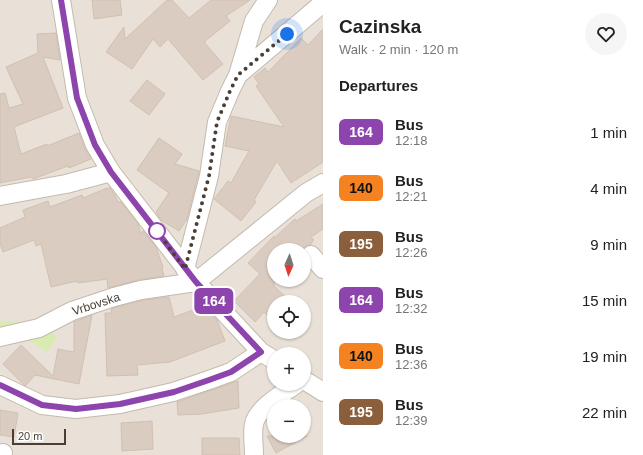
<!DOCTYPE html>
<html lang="en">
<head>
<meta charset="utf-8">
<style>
	:root { --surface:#fff; --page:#f6f6f6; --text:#222; --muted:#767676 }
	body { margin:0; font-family:Arial,sans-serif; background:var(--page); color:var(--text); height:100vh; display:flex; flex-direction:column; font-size:15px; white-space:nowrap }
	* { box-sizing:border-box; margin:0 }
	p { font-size:13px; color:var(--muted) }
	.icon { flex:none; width:22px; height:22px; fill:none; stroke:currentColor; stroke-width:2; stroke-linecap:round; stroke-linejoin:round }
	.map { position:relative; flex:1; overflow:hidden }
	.panel { display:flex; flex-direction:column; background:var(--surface); width:320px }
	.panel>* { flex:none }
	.badge { padding:0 8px; border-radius:6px; font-size:14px; line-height:26px }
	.needle { width:26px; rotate:183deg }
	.controls { position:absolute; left:267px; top:243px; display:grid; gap:8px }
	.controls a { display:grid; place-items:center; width:44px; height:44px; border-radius:50%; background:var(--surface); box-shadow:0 1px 3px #0004; font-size:20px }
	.scale { position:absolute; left:12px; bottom:10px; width:54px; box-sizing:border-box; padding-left:4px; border:2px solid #493f37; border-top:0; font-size:11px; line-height:14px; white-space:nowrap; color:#493f37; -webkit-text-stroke:3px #fff; paint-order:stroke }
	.you { position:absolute; width:20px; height:20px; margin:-10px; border:3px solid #fff; border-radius:50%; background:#1a73e8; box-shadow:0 0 0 6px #1a73e833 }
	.map>.badge { position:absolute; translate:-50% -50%; box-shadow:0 0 0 2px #fff }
	h2 { padding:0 16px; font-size:15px; line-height:36px }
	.round { display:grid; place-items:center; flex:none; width:42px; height:42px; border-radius:21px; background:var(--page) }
	.overview { display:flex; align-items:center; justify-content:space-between; height:68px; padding:0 16px }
	h1 { font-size:19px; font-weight:600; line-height:30px }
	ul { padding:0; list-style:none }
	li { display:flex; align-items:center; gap:12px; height:56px; padding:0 16px }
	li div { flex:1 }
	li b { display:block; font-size:15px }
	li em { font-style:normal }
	li .badge { min-width:44px; font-weight:700; text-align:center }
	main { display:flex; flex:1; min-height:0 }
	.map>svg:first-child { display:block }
	.residential { fill:#e9e1d7; fill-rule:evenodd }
	.green { fill:#daebb1 }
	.building { fill:#daccc1; stroke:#d2c0b1 }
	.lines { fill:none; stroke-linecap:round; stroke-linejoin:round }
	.minor-casing { stroke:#c4b9ae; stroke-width:20 }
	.minor { stroke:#fff; stroke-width:18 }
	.line-casing { stroke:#fff; stroke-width:9 }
	.line { stroke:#8e44ad; stroke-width:6 }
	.walk { stroke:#493f37; stroke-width:4; stroke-dasharray:0 7.2 }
	.stop-dot { fill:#fff; stroke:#8e44ad; stroke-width:2 }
	.labels { text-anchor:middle; stroke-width:3; stroke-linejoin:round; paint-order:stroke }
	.street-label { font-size:12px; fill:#493f37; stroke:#fff }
</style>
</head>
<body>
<main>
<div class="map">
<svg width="323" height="455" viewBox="0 0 323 455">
	<rect width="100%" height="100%" fill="#f5f0e9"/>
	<path class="residential" d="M0,0H323V455H0ZM274,250H304V280H274ZM274,302H304V332H274ZM274,354H304V384H274ZM274,406H304V436H274Z"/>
	<path class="green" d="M0,321L24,322L46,326L57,337L47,352L22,336L0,335Z"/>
	<path class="building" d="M92,0H120L122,15L94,19Z
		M167,0H172L189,18L211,0H250L226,16L230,21L204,42L223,64L203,80L168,39L160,47L153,39L132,69L106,52L124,27L125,39Z
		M323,29V162L291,183L277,161L254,200L256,202L241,221L214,199L228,181L231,183L249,151L225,146L231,116L284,127L256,86L259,84L254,77L265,68L268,72L301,38L308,45Z
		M56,33L60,60L43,57L63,108L14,127L21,154L47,144V146L79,133L85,149L91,159L69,168L68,166L33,179L31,177L0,183V94L5,93L9,108L23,104L6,67L38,53L37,34Z
		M147,80L165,94L149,115L130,101Z
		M159,138L182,154L175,164L199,171L187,219L179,231L161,220L156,212L169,193L137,170Z
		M107,188H110L115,195L118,202H121L138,224L141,234L143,231L156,247L163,267L162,268L164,276L138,280L108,288L107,279L78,283L77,281L51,287L41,244L36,246L34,240L3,252L0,244V228L25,217L23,210L48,201L50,207L82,195L83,198Z
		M323,204V229L311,237L314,240L310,245L304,247L302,250H274V286L291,302H274V322L264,312L255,322L234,301L260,274L248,263L274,236V238L295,219L296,221Z
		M169,297L174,317L204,306L217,320L225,341L170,362L137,365L138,375L107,376L105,313H112L111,309L117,307L143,300Z
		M92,315L79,384L35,375L25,386L3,364L21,345L53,376L58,349L74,352V322Z
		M238,381L239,408L202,414L178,415L177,402Z
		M0,410L18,413L14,437L0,435Z
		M152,421L153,449L122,451L121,423Z
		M267,436H307L276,453Z
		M202,438H239L240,455H202Z"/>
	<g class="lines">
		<defs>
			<path id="minor" d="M61,0L77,98L95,145L111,172L196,282L261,352L274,360
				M238,75L254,21L268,0
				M0,196L66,184L111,172
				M311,255L323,269
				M185,269L209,176L217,122L230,91L238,75L323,3
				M0,337L39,328L72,311L114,297L141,290L196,282L306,193L323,183
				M304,380L323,392
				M0,385L42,405L76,409L120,404L173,392L209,380L231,372L261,352
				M2,455L3,453
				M254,455C254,445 252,433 254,424C257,408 284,393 296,384"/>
		</defs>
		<use href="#minor" class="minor-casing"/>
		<use href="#minor" class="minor"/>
	</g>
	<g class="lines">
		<defs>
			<path id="line" d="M0,385L42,405L76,409L120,404L174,392L209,380L231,372L261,352L196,282L111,172L95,145L77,98L61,0"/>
		</defs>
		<use href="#line" class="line-casing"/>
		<use href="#line" class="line"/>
		<path class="walk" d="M157,231L185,269L209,176L217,122L230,91L238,75L287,34"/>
	</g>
	<circle class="stop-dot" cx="157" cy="231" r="8"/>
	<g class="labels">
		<g class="street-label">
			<text transform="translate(96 304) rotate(-18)" y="4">Vrbovska</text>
		</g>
	</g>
</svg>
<div class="controls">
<a><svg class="needle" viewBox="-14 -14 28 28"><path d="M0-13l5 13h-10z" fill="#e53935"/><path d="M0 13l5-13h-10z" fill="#767676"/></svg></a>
<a><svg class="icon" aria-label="locate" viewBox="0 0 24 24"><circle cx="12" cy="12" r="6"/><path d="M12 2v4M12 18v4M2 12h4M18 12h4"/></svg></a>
<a>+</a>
<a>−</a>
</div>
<div class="scale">20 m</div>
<div class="you" style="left:287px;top:34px"></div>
<b class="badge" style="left:214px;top:301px;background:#8e44ad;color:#fff">164</b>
</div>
<section class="panel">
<div class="overview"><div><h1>Cazinska</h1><p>Walk · 2 min · 120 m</p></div><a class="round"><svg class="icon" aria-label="heart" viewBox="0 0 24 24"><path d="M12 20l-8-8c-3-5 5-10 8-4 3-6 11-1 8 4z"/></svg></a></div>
<h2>Departures</h2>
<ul>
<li><span class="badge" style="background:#8e44ad;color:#fff">164</span><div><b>Bus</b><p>12:18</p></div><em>1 min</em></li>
<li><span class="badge" style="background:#f58220;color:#111">140</span><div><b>Bus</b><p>12:21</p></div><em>4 min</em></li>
<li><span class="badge" style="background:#8b5e3c;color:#fff">195</span><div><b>Bus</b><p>12:26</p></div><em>9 min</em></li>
<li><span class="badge" style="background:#8e44ad;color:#fff">164</span><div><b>Bus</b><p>12:32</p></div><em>15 min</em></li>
<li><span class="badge" style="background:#f58220;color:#111">140</span><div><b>Bus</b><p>12:36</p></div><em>19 min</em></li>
<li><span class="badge" style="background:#8b5e3c;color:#fff">195</span><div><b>Bus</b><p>12:39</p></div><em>22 min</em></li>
</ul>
</section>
</main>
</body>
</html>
